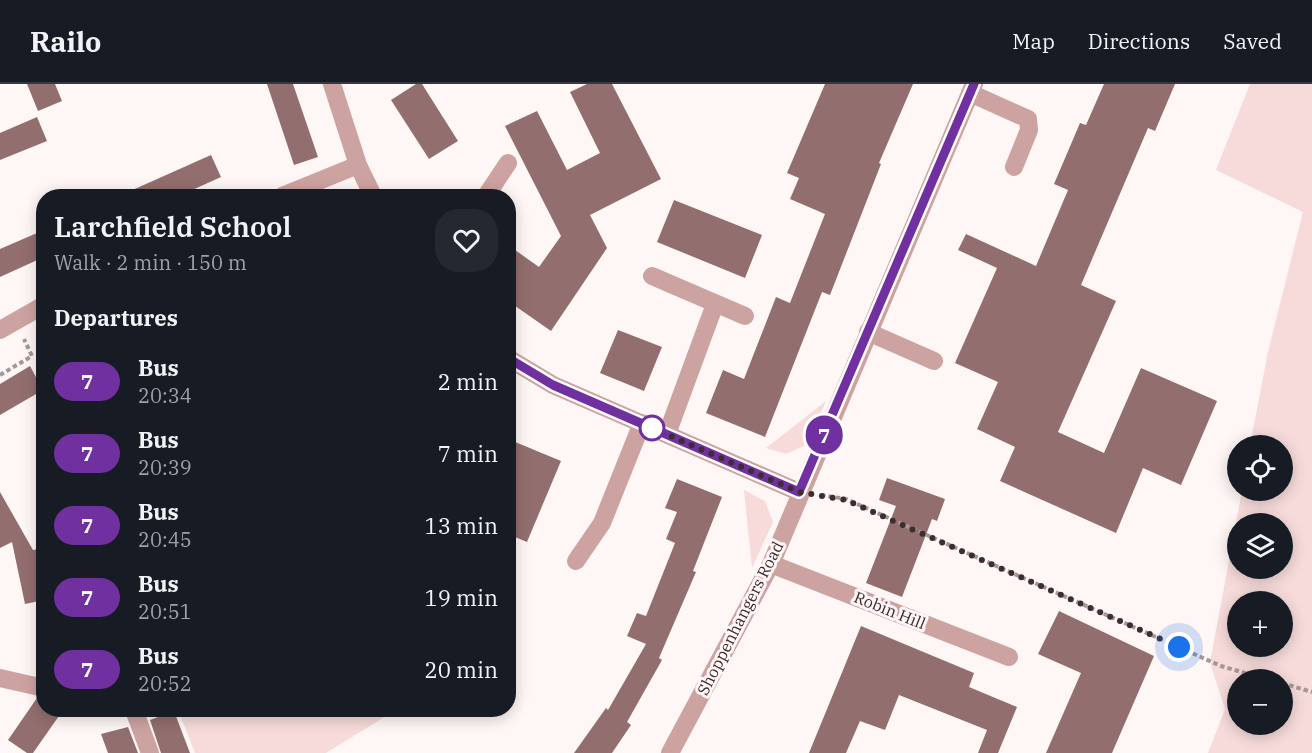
<!DOCTYPE html>
<html lang="en">
<head>
<meta charset="utf-8">
<style>
	:root { --surface:#171b24; --page:#242831; --text:#f1f3f6; --muted:#9ea1a6; --line:#363941 }
	body { margin:0; font-family:"IBM Plex Serif",serif; background:var(--page); color:var(--text); height:100vh; display:flex; flex-direction:column; font-size:22px; white-space:nowrap }
	* { box-sizing:border-box; margin:0 }
	p { font-size:20px; color:var(--muted) }
	.icon { flex:none; width:33px; height:33px; fill:none; stroke:currentColor; stroke-width:2; stroke-linecap:round; stroke-linejoin:round }
	.map { position:relative; flex:1; overflow:hidden }
	.panel { position:absolute; left:36px; top:105px; width:480px; height:528px; display:flex; flex-direction:column; background:var(--surface); border-radius:24px; box-shadow:0 3px 15px #0003 }
	.panel>* { flex:none }
	.badge { padding:0 12px; border-radius:20px; font-size:21px; line-height:39px }
	.controls { position:absolute; left:1227px; top:351px; display:grid; gap:12px }
	.controls a { display:grid; place-items:center; width:66px; height:66px; border-radius:50%; background:var(--surface); box-shadow:0 3px 15px #0003; font-size:30px }
	.you { position:absolute; width:30px; height:30px; margin:-15px; border:4px solid #fff; border-radius:50%; background:#1a73e8; box-shadow:0 0 0 9px #1a73e833 }
	.map>.badge { position:absolute; translate:-50% -50%; box-shadow:0 0 0 3px #fff }
	h2 { padding:0 18px; font-size:22px; line-height:54px }
	.round { display:grid; place-items:center; flex:none; width:63px; height:63px; border-radius:24px; background:var(--page) }
	.head { display:flex; align-items:center; justify-content:space-between; height:102px; padding:0 18px }
	h1 { font-size:28px; font-weight:600; line-height:45px }
	ul { padding:0; list-style:none }
	li { display:flex; align-items:center; gap:18px; height:72px; padding:0 18px }
	li div { flex:1 }
	li b { display:block; font-size:22px }
	li em { font-style:normal }
	li .badge { min-width:66px; font-weight:700; text-align:center }
	header { display:flex; align-items:center; gap:36px; box-sizing:border-box; height:84px; padding:0 30px; background:var(--surface); border-bottom:2px solid var(--line) }
	header strong { font-size:28px }
	nav { display:flex; gap:33px; margin-inline-start:auto; font-size:21px }
	.map>svg:first-child { display:block }
	.green { fill:#f6dbda; fill-rule:evenodd }
	.building { fill:#926f6e }
	.lines { fill:none; stroke-linecap:round; stroke-linejoin:round }
	.path { stroke:#a39797; stroke-width:4; stroke-dasharray:4.5 3; stroke-linecap:butt }
	.minor { stroke:#cda3a1; stroke-width:18 }
	.line-casing { stroke:#fff; stroke-width:14 }
	.line { stroke:#7030a0; stroke-width:9 }
	.walk { stroke:#3d2d2d; stroke-width:6; stroke-dasharray:0 10.8 }
	.stop-dot { fill:#fff; stroke:#7030a0; stroke-width:3 }
	.labels { text-anchor:middle; stroke-width:6; stroke-linejoin:round; paint-order:stroke }
	.street-label { font-size:16px; fill:#3d2d2d; stroke:#fff6f6 }
</style>
</head>
<body>
<header>
<strong>Railo</strong>
<nav><a>Map</a><a>Directions</a><a>Saved</a></nav>
</header>
<div class="map">
<svg width="1312" height="669" viewBox="0 0 1312 669">
	<rect width="100%" height="100%" fill="#fff6f6"/>
	<path class="green" d="M1250,0H1312V669H1208L1225,625L1211,582V573L1242,407L1282,406V362L1250,361L1268,268L1303,128L1216,86ZM1238,440H1282V484H1238ZM1238,518H1282V562H1238ZM1238,596H1282V640H1238Z
		M826,317L808,360L786,370L766,364Z
		M744,406L765,417L773,438L752,484Z
		M178,626H396L326,669H195Z"/>
	<path class="building" d="M27,0H55L62,17L38,27Z
		M267,0H293L318,73L294,81Z
		M416,0H422L458,57L429,75L391,16Z
		M587,0H612L661,95L590,131L607,164L551,247L508,217V161L539,183L561,152L505,42L537,27L567,86L600,69L570,8Z
		M825,0H913L879,79L881,80L830,211L822,208L765,353L706,329L723,286L744,295L776,213L790,219L825,130L790,115L799,94L787,89Z
		M1104,0H1175L1155,47L1148,44L1081,201L1116,217L1058,348L1104,369L1141,284L1217,317L1181,401L1143,384L1116,449L1000,397L1015,363L977,345L998,298L955,279L997,184L958,166L966,150L1036,182L1068,106L1054,100L1080,39L1086,41Z
		M37,33L47,57L0,76V49Z
		M211,71L221,93L179,112H119Z
		M674,116L762,151L745,194L657,158Z
		M44,146V173L0,193V165Z
		M618,246L662,263L644,307L600,289Z
		M30,282L43,306L0,331V300Z
		M508,355L561,377L527,458L508,450Z
		M887,394L945,415L937,437L932,435L902,513L866,499L896,422L879,416Z
		M677,395L722,413L693,487L696,488L659,574L662,576L627,638L631,641L612,669H574L606,624L608,626L646,560L627,552L637,529L646,532L675,459L666,455L677,428L665,424Z
		M0,408L33,466L38,465L44,494V516L25,520L12,458L0,464Z
		M1059,527L1154,572L1112,669H1046L1081,589L1038,570Z
		M861,542L974,589L969,603L1017,623L998,669H978L987,646L899,611L885,646L860,637L846,669H809Z
		M37,614L44,617V626H56L61,629L33,669H27L8,656Z
		M174,627L190,669H161L150,636Z
		M128,643L138,669H108L101,650Z"/>
	<g class="lines">
		<path class="path" d="M0,291L32,272L24,255
			M821,411L846,415L1221,582L1269,596
			M1282,599L1312,608"/>
		<path class="minor" d="M332,0L358,81L373,112
			M970,9L1028,35L1029,46L1014,83
			M282,112L358,81
			M486,112L508,79
			M652,192L745,232
			M0,246L44,221
			M868,248L934,277
			M508,274L553,301L799,408
			M667,350L715,220
			M576,477L602,439L642,339
			M771,480L1009,573
			M0,594L44,604
			M134,626L150,669
			M670,669L771,480L974,0"/>
	</g>
	<g class="lines">
		<defs>
			<path id="line" d="M508,274L553,301L799,408L974,0"/>
		</defs>
		<use href="#line" class="line-casing"/>
		<use href="#line" class="line"/>
		<path class="walk" d="M652,344L799,408L846,416L1179,563"/>
	</g>
	<circle class="stop-dot" cx="652" cy="344" r="12"/>
	<g class="labels">
		<g class="street-label">
			<text transform="translate(890 526) rotate(22)" y="6">Robin Hill</text>
			<text transform="translate(740 534) rotate(-63)" y="6">Shoppenhangers Road</text>
		</g>
	</g>
</svg>
<div class="controls">
<a><svg class="icon" aria-label="locate" viewBox="0 0 24 24"><circle cx="12" cy="12" r="6"/><path d="M12 2v4M12 18v4M2 12h4M18 12h4"/></svg></a>
<a><svg class="icon" aria-label="layers" viewBox="0 0 24 24"><path d="M12 4l9 5-9 5-9-5zM3 14l9 5 9-5"/></svg></a>
<a>+</a>
<a>−</a>
</div>
<div class="you" style="left:1179px;top:563px"></div>
<b class="badge" style="left:824px;top:351px;background:#7030a0;color:#fff">7</b>
<section class="panel">
<div class="head"><div><h1>Larchfield School</h1><p>Walk · 2 min · 150 m</p></div><a class="round"><svg class="icon" aria-label="heart" viewBox="0 0 24 24"><path d="M12 20l-8-8c-3-5 5-10 8-4 3-6 11-1 8 4z"/></svg></a></div>
<h2>Departures</h2>
<ul>
<li><span class="badge" style="background:#7030a0;color:#fff">7</span><div><b>Bus</b><p>20:34</p></div><em>2 min</em></li>
<li><span class="badge" style="background:#7030a0;color:#fff">7</span><div><b>Bus</b><p>20:39</p></div><em>7 min</em></li>
<li><span class="badge" style="background:#7030a0;color:#fff">7</span><div><b>Bus</b><p>20:45</p></div><em>13 min</em></li>
<li><span class="badge" style="background:#7030a0;color:#fff">7</span><div><b>Bus</b><p>20:51</p></div><em>19 min</em></li>
<li><span class="badge" style="background:#7030a0;color:#fff">7</span><div><b>Bus</b><p>20:52</p></div><em>20 min</em></li>
</ul>
</section>
</div>
</body>
</html>
